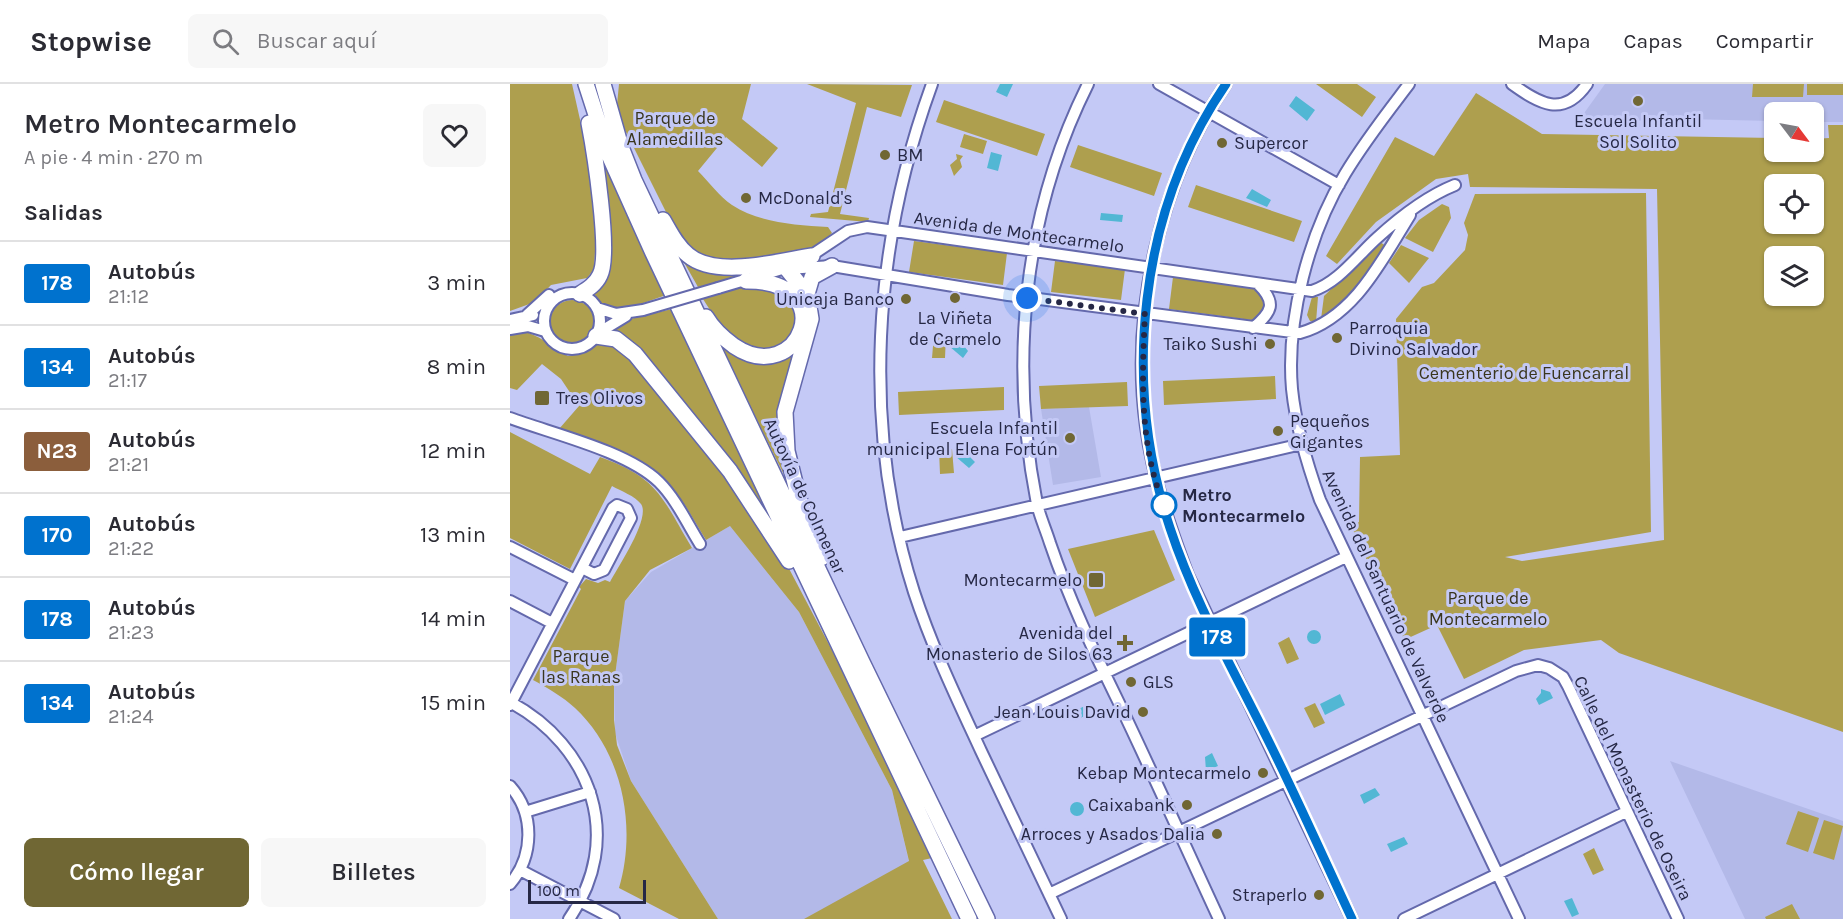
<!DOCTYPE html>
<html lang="es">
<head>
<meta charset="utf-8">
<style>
	:root { --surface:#fff; --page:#f7f7f7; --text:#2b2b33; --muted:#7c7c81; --line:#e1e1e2; --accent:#706734 }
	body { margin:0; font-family:Karla,sans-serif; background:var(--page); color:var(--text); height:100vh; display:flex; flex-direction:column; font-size:22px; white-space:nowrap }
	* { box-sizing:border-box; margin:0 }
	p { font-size:20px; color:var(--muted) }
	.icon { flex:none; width:33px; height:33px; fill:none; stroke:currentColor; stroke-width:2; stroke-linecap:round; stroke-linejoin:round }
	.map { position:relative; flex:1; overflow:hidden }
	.details { display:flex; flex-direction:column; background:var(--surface); width:510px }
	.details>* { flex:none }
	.badge { padding:0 12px; border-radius:4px; font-size:21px; line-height:39px }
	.needle { width:39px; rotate:122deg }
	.fabs { position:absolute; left:1254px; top:18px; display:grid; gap:12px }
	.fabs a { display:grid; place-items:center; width:60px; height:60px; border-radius:9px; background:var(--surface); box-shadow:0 2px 4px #0004; font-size:30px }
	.scale { position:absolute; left:18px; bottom:15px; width:118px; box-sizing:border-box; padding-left:6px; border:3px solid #262845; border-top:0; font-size:16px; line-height:21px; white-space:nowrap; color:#262845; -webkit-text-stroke:4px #c4c9f6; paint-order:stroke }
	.you { position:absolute; width:30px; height:30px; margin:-15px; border:4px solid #fff; border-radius:50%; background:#1a73e8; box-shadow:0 0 0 9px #1a73e833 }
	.map>.badge { position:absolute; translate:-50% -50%; box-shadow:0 0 0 3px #fff }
	h2 { padding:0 24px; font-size:22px; line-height:54px }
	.round { display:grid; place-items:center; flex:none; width:63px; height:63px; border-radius:9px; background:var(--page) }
	.summary { display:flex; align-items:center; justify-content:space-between; height:102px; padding:0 24px }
	h1 { font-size:28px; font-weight:600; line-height:45px }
	.action { display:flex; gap:12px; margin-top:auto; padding:12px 24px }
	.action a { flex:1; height:69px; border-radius:9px; background:var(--accent); color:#fff; font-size:24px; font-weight:600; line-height:69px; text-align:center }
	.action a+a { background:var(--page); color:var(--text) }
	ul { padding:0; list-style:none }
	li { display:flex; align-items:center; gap:18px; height:84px; padding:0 24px; border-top:2px solid var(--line) }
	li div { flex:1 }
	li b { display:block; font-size:22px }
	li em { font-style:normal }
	li .badge { min-width:66px; font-weight:700; text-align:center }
	header { display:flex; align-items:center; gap:36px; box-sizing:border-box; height:84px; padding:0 30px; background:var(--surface); border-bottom:2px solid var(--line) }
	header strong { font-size:28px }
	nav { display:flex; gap:33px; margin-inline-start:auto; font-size:21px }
	.search { width:420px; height:54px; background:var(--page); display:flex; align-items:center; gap:15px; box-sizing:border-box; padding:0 21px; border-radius:9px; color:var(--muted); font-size:22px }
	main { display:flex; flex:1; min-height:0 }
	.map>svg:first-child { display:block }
	.built { fill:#b3b9e8 }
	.green { fill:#ae9f4e; fill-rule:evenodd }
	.water { fill:#52b7d4 }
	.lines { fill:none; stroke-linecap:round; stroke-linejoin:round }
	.minor-casing { stroke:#6469ac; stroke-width:14 }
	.highway-casing { stroke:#6469ac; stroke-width:18 }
	.minor { stroke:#fff; stroke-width:10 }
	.highway { stroke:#fff; stroke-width:15 }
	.minor-bridge-casing { stroke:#6469ac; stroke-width:14; stroke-linecap:butt }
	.minor-bridge { stroke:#fff; stroke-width:10 }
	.line-casing { stroke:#fff; stroke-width:14 }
	.line { stroke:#0072ce; stroke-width:9 }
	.walk { stroke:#262845; stroke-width:6; stroke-dasharray:0 10.8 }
	.poi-dot { fill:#706734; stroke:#c4c9f6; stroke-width:2 }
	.stop-dot { fill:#fff; stroke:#0072ce; stroke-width:3 }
	.labels { text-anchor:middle; stroke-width:6; stroke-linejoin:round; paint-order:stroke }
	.park-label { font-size:18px; fill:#3a361d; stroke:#c4c9f6 }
	.poi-label { font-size:18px; fill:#262845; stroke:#c4c9f6; text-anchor:end }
	.street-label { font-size:18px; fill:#262845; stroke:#c4c9f6 }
	.stop-label { font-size:18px; font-weight:bold; fill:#262845; stroke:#c4c9f6; text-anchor:start }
</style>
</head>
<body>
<header>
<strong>Stopwise</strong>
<div class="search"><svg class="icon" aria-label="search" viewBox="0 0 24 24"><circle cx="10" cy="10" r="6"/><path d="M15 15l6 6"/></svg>Buscar aquí</div>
<nav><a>Mapa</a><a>Capas</a><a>Compartir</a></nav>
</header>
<main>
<section class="details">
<div class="summary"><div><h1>Metro Montecarmelo</h1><p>A pie · 4 min · 270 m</p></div><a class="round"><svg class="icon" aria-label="heart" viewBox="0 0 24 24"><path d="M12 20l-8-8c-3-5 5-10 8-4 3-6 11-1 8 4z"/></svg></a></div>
<h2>Salidas</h2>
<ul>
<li><span class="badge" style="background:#0072ce;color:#fff">178</span><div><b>Autobús</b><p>21:12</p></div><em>3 min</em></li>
<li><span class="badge" style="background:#0072ce;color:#fff">134</span><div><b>Autobús</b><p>21:17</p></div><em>8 min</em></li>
<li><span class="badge" style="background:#8b5e3c;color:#fff">N23</span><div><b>Autobús</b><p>21:21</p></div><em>12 min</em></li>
<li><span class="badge" style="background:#0072ce;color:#fff">170</span><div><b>Autobús</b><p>21:22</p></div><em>13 min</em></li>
<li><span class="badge" style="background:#0072ce;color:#fff">178</span><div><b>Autobús</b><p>21:23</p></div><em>14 min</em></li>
<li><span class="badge" style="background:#0072ce;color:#fff">134</span><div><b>Autobús</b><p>21:24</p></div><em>15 min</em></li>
</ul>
<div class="action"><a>Cómo llegar</a><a>Billetes</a></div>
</section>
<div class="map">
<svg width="1333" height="835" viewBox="0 0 1333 835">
	<rect width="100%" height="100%" fill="#c4c9f6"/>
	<path class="built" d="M1095,0H1333V38H1304V28H1264V37L1174,35L1067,39Z
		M579,323L591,393L543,401L531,325Z
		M220,442L289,528L382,706L399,778L299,835H208L121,697L105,649L104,599L115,517L141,488Z
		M1160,677L1333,737V835H1235Z"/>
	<path class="green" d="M0,0H62L71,40L80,60L90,178L77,194L41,201L25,218L0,227Z
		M109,0H241L232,35L268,64L252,83L216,53L188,87C199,98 209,112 222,121C250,139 285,141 318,143L322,149L307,165L269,174L198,177L170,156L114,44L107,21Z
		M297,0L402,1L391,33L357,23L330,130L359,134L358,138L300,133L301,130L318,128L346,19Z
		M806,0H847L866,13L852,33Z
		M1243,0H1294L1293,13H1242Z
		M1297,0H1333V11H1297Z
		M966,9L1032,50L1264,54V68H1304V55L1319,54L1318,41H1333V648L1109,569L1091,556L1014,566L954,595L927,541L894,556L841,442L849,438L850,373L890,371L886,235L912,203L924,199L955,166L958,151L954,139L965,110L1136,109L1141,448L995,473L1012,477L1154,456L1147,105L960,103L958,90L926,95L866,138L827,180L816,172L885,53L924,72ZM1304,100V140H1264V100ZM1304,172V212H1264V172Z
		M434,16L535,50L527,72L426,38Z
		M454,50L477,57L473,70L450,63Z
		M568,61L652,89L644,112L560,83Z
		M90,68L156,211L111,227L94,223L83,208Z
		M446,70L453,72L450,76L452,83L444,92L440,81L447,75Z
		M686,101L792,137L784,158L678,123Z
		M932,120L939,123L941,134L923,168L895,154L909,136Z
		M404,157L497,169L493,201L399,188Z
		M870,158L876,162L835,217L811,235L814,212Z
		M891,161L919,174L899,199L879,179Z
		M171,173L259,186L188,203Z
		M545,177L615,185L611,216L541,208Z
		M663,193L745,205L753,209L758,222L747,236H741L659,225Z
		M251,199L285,219L287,244L270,266C225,267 216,251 193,215L229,201Z
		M802,213H808L806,238L800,237L797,231Z
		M40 238a22 22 0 1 1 44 0a22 22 0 1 1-44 0Z
		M162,225L264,443L101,247L112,237Z
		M11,247C29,250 41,263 58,272L76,268L93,257L108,260L206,376L275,477L324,570L422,774L413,776L442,835H294L399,777L382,706L289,528L220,442L196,456C185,439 176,420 163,405C134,370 91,360 49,345L69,322L51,295L32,280L7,306L0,304V250Z
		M424,250L436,251L435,274H422Z
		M209,259L225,269L285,265L274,311L278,399Z
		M765,292L766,315L654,321L653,297Z
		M617,298L618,322L531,325L529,302Z
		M494,303V326L389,331L388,308Z
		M0,348L80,390L90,373C149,394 152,414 182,464L140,486L115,517L104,599V636L107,661L121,697L208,835H169L109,804C127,743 113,669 65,624C53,613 38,604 23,596L71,505L69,503L76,495L88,499L95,496L100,498C108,483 141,434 131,420C125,412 111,407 102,402L60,485L0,454Z
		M442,365L444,389L430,390L429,366Z
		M644,446L665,496L585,533L558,465Z
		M779,553L789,575L777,580L768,559Z
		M805,619L815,639L804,644L794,624Z
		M1288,727L1309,734L1298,768L1276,760Z
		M1314,736L1333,742L1324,776L1303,769Z
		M1084,764L1094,786L1083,791L1073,770Z
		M1282,820L1290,835H1256L1255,833Z"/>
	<path class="water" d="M490,0H503L497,13L486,8Z
		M786,12L805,26L797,37L779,22Z
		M481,68L492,71L488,87L477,84Z
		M742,105L761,116L757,123L736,114Z
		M591,129L613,131L612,138L590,136Z
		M453,254L457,257L454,262L458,267L453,274L439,262Z
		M460,364L463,368L460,373L465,378L459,384L445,372Z
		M797 553a7 7 0 1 1 14 0a7 7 0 1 1-14 0Z
		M1031,605L1040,608L1043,614L1029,621L1026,615L1031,609Z
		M830,610L835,621L815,631L810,620Z
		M579,620L583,628L564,637L560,629Z
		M702,669L708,682L696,687L695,673Z
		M865,704L870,711L854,720L850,711Z
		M560 725a7 7 0 1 1 14 0a7 7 0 1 1-14 0Z
		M894,753L898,760L881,768L877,760Z
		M1062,814L1069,830L1062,833L1054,817Z"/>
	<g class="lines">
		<defs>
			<path id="minor" d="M422,0C363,162 351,342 404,508C422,563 447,615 471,667C498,723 524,779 551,835
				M578,0C513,130 499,279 527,420C530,433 536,446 540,459C559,515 584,568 610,621C644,692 676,764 709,835
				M649,0L829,101
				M716,0C650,96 620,228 636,343C643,395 660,443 678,491L842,835
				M899,0C877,29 854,58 835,90C799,149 776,236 782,305C786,344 797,380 810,416L1009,835
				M1002,0C1030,20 1053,34 1077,0
				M296,175L338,147L357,143L802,207C828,199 847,172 867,154C890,133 915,113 945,101
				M277,185L322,182L498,211L790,249C844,234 872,176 900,131
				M208,204L282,182
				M34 237a28 28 0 1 1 56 0a28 28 0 1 1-56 0Z
				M87,224L106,230L133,226
				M17,231L39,211
				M0,236L23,231
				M743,244C762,228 767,219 748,200
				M0,245L18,242L35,247
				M88,249L116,232
				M0,334C43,350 117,367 149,398C166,415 177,439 190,460
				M390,453L792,360
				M0,463L65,496
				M0,517L42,539
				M0,618C82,662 115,755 59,835
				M0,621L103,424L107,421L117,425L121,434L94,486L84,490L72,484
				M464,652L836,473
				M0,702C25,730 24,772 0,800
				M15,728L80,708
				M10,786L104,835
				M539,810L1006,587L1028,581L1039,584L1053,593L1058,602L1168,835
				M894,835L1116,728"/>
			<path id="highway" d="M76,0L99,71L143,169L459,835
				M93,0L111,63L124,96L352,578L477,835
				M153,136C160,148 166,161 178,171C206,195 269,177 302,172
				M277,185L297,210L301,235L275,328L277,367L289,415L313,473
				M70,210C78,205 86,200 90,191C101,170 84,65 79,39
				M297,210L302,193L322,182
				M196,233C203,245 213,254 224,262C289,306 334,196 236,197
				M86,252L106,255L125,270L220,387L279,477"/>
		</defs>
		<use href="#minor" class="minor-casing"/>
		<use href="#highway" class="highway-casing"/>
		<use href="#minor" class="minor"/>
		<use href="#highway" class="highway"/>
		<defs>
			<path id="minor-bridge" d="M133,226L208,204"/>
		</defs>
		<use href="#minor-bridge" class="minor-bridge-casing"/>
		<use href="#minor-bridge" class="minor-bridge"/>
	</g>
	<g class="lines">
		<defs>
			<path id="line" d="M716,0C628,128 612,299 660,444C684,517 723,585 757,654C787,714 814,775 842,835"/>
		</defs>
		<use href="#line" class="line-casing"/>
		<use href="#line" class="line"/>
		<path class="walk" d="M517,214L635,230C632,292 629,362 654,421"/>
	</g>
	<g class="poi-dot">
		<circle cx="1128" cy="17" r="6"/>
		<circle cx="712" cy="59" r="6"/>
		<circle cx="375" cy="71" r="6"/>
		<circle cx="236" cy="114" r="6"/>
		<circle cx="445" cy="214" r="6"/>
		<circle cx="396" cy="215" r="6"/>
		<circle cx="827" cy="254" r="6"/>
		<circle cx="760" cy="260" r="6"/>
		<rect x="24" y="306" width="16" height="16" rx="3"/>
		<circle cx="768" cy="347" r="6"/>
		<circle cx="560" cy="354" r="6"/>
		<rect x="578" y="488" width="16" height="16" rx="3"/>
		<path d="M612 550h6v6h6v6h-6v6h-6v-6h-6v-6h6z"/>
		<circle cx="621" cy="598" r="6"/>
		<circle cx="633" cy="628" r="6"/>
		<circle cx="753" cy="689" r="6"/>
		<circle cx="677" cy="721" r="6"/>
		<circle cx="707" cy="750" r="6"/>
		<circle cx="809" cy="811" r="6"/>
	</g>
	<circle class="stop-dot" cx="654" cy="421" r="12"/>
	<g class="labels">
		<g class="park-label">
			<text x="165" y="40">Parque de<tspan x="165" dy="21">Alamedillas</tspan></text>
			<text x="1014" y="295">Cementerio de Fuencarral</text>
			<text x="978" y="520">Parque de<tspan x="978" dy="21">Montecarmelo</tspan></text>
			<text x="71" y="578">Parque<tspan x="71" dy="21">las Ranas</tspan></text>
		</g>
		<g class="poi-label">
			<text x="1128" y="43" text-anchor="middle">Escuela Infantil<tspan x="1128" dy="21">Sol Solito</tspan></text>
			<text x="724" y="65" text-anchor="start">Supercor</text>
			<text x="387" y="77" text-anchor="start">BM</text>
			<text x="248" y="120" text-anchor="start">McDonald's</text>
			<text x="384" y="221">Unicaja Banco</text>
			<text x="445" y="240" text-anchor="middle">La Viñeta<tspan x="445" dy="21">de Carmelo</tspan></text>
			<text x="839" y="250" text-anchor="start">Parroquia<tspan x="839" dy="21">Divino Salvador</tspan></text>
			<text x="748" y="266">Taiko Sushi</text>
			<text x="46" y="320" text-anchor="start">Tres Olivos</text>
			<text x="780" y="343" text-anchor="start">Pequeños<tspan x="780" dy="21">Gigantes</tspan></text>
			<text x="548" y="350">Escuela Infantil<tspan x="548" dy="21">municipal Elena Fortún</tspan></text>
			<text x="572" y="502">Montecarmelo</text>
			<text x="603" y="555">Avenida del<tspan x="603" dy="21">Monasterio de Silos 63</tspan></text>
			<text x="633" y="604" text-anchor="start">GLS</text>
			<text x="621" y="634">Jean Louis David</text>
			<text x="741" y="695">Kebap Montecarmelo</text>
			<text x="665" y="727">Caixabank</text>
			<text x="695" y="756">Arroces y Asados Dalia</text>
			<text x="797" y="817">Straperlo</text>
		</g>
		<g class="street-label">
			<text transform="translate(509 148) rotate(8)" y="6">Avenida de Montecarmelo</text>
			<text transform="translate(295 412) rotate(65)" y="6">Autovía de Colmenar</text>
			<text transform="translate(876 512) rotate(65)" y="6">Avenida del Santuario de Valverde</text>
			<text transform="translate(1123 704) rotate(64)" y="6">Calle del Monasterio de Oseira</text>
		</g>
		<g class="stop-label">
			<text x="672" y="417">Metro<tspan x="672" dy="21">Montecarmelo</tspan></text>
		</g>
	</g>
</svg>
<div class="fabs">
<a><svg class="needle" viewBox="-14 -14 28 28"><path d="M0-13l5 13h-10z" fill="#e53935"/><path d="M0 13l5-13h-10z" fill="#7c7c81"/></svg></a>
<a><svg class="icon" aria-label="locate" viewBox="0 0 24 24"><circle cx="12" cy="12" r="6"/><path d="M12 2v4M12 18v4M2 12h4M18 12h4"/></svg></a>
<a><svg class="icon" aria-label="layers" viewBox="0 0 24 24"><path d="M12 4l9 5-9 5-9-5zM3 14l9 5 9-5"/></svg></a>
</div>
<div class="scale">100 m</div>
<div class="you" style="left:517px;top:214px"></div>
<b class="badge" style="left:707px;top:553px;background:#0072ce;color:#fff">178</b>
</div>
</main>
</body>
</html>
